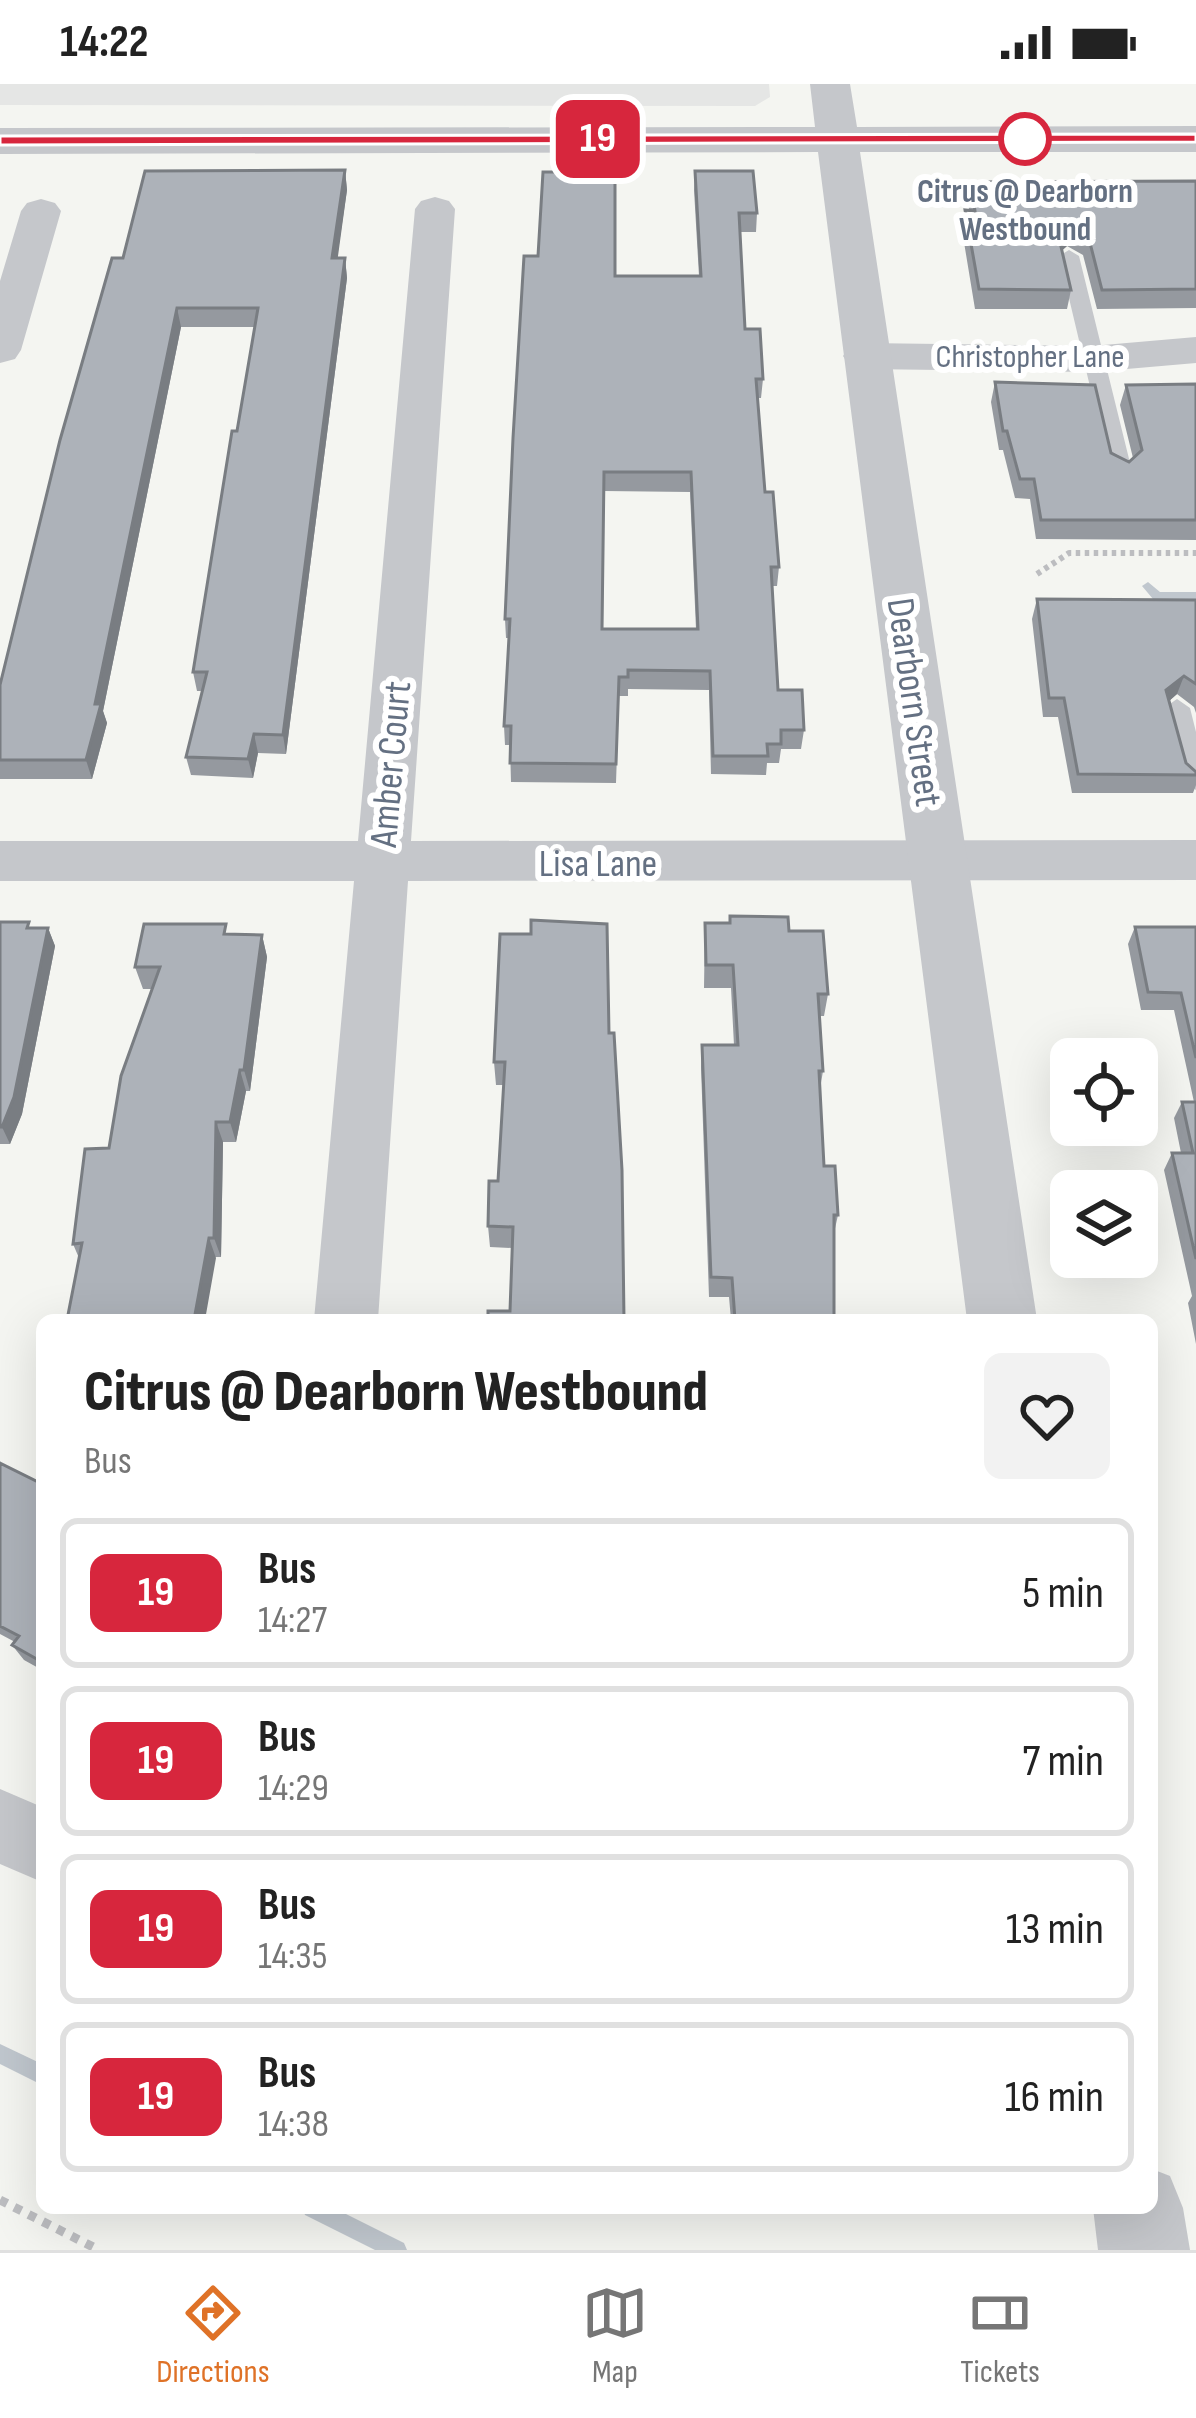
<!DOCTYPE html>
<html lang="en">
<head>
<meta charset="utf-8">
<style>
	:root { --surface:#fff; --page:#f2f2f2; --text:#222; --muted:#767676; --line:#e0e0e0; --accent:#df7227 }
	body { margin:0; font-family:"Sofia Sans Condensed",sans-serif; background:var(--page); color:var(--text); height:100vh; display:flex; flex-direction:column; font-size:45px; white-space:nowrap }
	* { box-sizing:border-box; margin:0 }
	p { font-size:39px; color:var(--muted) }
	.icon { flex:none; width:66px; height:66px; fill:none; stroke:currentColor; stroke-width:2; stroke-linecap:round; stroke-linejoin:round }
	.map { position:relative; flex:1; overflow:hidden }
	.details { position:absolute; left:36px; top:1230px; width:1122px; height:900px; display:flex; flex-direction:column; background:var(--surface); border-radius:18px; box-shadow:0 12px 48px #0002 }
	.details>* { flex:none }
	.badge { padding:0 24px; border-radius:18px; font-size:42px; line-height:78px }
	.buttons { position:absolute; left:1050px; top:954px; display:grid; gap:24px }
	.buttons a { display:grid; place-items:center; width:108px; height:108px; border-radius:18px; background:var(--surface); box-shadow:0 12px 48px #0002; font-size:60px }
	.map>.badge { position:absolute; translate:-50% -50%; box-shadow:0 0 0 6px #fff }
	.round { display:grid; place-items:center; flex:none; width:126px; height:126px; border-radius:18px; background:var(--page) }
	.summary { display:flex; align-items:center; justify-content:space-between; height:204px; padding:0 48px }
	h1 { font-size:57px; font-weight:800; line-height:90px }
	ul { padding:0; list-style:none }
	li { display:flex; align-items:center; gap:36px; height:150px; margin:0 24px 18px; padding:0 24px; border:6px solid var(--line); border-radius:18px }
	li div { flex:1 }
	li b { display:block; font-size:45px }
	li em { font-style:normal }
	li .badge { min-width:132px; font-weight:700; text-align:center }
	.status { display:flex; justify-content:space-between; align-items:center; height:84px; padding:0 60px; background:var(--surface); direction:ltr }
	.status svg { height:33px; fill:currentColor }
	.dock { display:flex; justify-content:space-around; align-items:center; height:168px; border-top:3px solid var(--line); background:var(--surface); font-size:33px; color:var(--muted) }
	.dock a { display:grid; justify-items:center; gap:6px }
	.dock .active { color:var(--accent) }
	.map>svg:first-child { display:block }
	.built { fill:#e5e6e5 }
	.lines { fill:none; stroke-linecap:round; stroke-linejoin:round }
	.stream { fill:#c0c7ce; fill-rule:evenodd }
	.path-far1 { stroke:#bcbdc0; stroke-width:6; stroke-dasharray:4.5 4.5; stroke-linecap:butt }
	.path { stroke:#bcbdc0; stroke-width:9; stroke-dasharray:8 8; stroke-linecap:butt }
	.service { fill:#c5c7cb; fill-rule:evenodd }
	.minor { fill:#c5c7cb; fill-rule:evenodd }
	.tertiary { fill:#c5c7cb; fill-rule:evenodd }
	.wall { fill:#95999f; fill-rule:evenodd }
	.shaded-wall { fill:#797d82 }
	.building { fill:#adb2b9; stroke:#797d82; stroke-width:3; fill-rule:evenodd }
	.line { fill:#d7263d; stroke:#fff; stroke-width:3 }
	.stop-dot { fill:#fff; stroke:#d7263d; stroke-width:6 }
	.labels { text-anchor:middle; stroke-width:12; stroke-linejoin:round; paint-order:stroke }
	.far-stop-label { font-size:33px; font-weight:bold; fill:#647082; stroke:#fff }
	.far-street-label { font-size:33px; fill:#647082; stroke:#fff }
	.street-label { font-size:39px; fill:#647082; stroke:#fff }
</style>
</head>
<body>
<div class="status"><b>14:22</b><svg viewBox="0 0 49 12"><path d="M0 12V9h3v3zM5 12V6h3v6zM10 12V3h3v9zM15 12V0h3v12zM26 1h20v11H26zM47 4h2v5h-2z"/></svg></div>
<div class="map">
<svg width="1196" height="2166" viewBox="0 0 1196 2166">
	<rect width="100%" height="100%" fill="#f4f5f1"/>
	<path class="built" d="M0,0H769L770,13L755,22L0,21Z"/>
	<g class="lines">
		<path class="stream" d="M1148,498L1160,508H1196V516L1153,515L1142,502Z
			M0,1960L42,1980V2001L0,1980Z
			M302,2124H334L404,2159L407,2166H375L305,2131Z"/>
		<path class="path-far1" d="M1037,490L1069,469H1196"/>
		<path class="path" d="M0,2116L99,2166"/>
		<path class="service" d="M1069,166L1079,172L1132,387L1121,394L1110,387L1059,172Z
			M1177,615L1190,624L1196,648V706L1183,697L1164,624Z"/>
		<path class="minor" d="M435,113L449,117L455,125L411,757L1196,756V796L408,797L378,1236H314L354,797H0V757H358L415,125L421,117Z
			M41,115L55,119L61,127L21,266L15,275L0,279V197L21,127L27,119Z
			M1196,253V279L1092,288L864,285L849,281L843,272L849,263L864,259L1092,262Z
			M0,1705L42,1723V1798L0,1780Z"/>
		<path class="tertiary" d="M810,0H850L857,43L1196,42V68H860L1037,1236H967L818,68L0,70V44L815,43Z
			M1152,2085L1170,2092L1183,2124L1190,2166H1098L1093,2124H1152Z"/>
	</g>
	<path class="wall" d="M345,86L347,106L337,174H345L347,194L286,670L258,669L253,694L191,691L186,673L203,607H197L193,588L255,243H181L103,627L107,639L92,695H0V601L123,174Z
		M695,87L757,129L756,148H740L745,245L763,295L761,314H758L765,408L779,483L777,502H772L778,606L804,646L801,665H781L779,679H767L766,691L711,690L709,606L628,605V612H619L616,699L511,698L510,661H505L504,642L509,554H506L505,535L615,192H699L694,106ZM604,407L690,408L696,545H603Z
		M1196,97V224L1097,225L1083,171L1067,162L1062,166L1071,206L1067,225H975L962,146L965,126H969L968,117L971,98Z
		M995,298L1129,378L1133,374L1120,321L1126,301L1196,300V456L1036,455L1030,415L1015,414L1003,366H999L991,318Z
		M1037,515L1196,516V629L1194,623L1177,610L1169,617L1186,679L1196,688V701L1193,709H1072L1058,633H1043L1032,535Z
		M0,838L31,844H48L55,862L22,1030L10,1060H0Z
		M705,839L789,847L828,910L824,932H819L823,987L820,1005L824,1082L838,1131L834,1149V1236H731L729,1213H709L701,983L702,961H734L731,904H704Z
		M1135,843H1196V1260L1188,1219L1192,1212L1164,1086L1172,1069H1181L1174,1034L1182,1018H1194L1174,926H1141L1128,860Z
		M228,850L262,851L267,873L250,1007H246L236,1058H223L221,1173L79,1174L73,1160L109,1064L152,905H143L135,883Z
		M531,850L510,1227L512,1164L490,1163L488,1142L498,1097L504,1001H496L494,978Z
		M0,1379L42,1400V1586L24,1576L12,1561L15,1558L0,1550Z"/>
	<path class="shaded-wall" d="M345,86L347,106L335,194L332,174Z
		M1071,143L1067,162L1055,173L1059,154Z
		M345,174L347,194L286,670L283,651Z
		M177,224L181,243L103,627L107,639L92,695L86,676L95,620Z
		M1184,592L1177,610L1160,625L1166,606Z
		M254,650L258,669L253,694L248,675Z
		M48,844L55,862L22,1030L10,1060L2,1043Z
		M262,851L267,873L250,1007L244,986Z
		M240,986L246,1007L236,1058L230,1038Z
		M216,1038L223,1058L221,1173L214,1154Z
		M209,1154L216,1174L205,1236H194Z"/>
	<path class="building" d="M345,86L332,174H345L283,651L254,650L248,675L186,673L207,588H193L232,347H237L258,224H177L95,620H101L86,676H0V601L60,356L112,174H123L145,87Z
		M695,87H753L757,129H739L745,245H760L763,295H756L765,408H773L779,483H771L778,606H802L804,646H781V660H767L768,672H713L710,587L628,586V593H619L616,680L510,679L511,642H504L510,535H505L513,354L524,172H538L543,88H615V192H701ZM604,388H691L698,545H602Z
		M1196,97V205L1102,206L1088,151L1071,143L1059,154L1071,206L979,205L965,126L975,127L971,98Z
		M995,298L1095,301L1111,369L1129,378L1142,366L1126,301L1196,300V436H1041L1034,395H1020L1007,347H1003Z
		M1037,515L1196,516V600L1184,592L1166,606L1186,679L1196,688V691L1078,690L1064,614H1049Z
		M730,832L788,833L789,847H823L828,910H818L823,987H819L824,1082H835L838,1131H834V1236H735L732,1194L711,1193L702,961H738L733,881H706L705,839H730Z
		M531,836L607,840L609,949H614L622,1086L624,1236H488V1227H510L513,1143L488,1142L489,1097H498L505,978H494L500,850H531Z
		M0,838H29L27,844H48L14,1013L2,1043H0Z
		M144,840H226L224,850L262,851L244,986H240L230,1038H216L214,1154H209L194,1236H67L82,1159L73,1160L85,1065L109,1064L121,992L160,883H135Z
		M1135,843H1196V974L1181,909L1148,908Z
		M1182,1018H1196V1175L1172,1069H1193Z
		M0,1379L42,1400V1578L12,1561L19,1552L0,1542Z"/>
	<path class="line" d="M1196,50V58L0,61V52Z"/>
	<circle class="stop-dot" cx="1025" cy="55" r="24"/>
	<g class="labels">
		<g class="far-stop-label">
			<text x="1025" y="118">Citrus @ Dearborn<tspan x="1025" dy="38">Westbound</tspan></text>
		</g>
		<g class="far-street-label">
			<text x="1030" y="283">Christopher Lane</text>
		</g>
		<g class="street-label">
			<text transform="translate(916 618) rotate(82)" y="14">Dearborn Street</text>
			<text transform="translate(389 680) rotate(-85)" y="14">Amber Court</text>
			<text x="598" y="792">Lisa Lane</text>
		</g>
	</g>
</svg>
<div class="buttons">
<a><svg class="icon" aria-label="locate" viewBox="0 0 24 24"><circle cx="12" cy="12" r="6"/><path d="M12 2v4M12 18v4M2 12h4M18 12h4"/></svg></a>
<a><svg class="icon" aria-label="layers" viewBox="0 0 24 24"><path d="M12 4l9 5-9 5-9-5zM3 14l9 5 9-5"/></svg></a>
</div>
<b class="badge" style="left:598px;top:55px;background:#d7263d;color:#fff">19</b>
<section class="details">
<div class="summary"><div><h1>Citrus @ Dearborn Westbound</h1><p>Bus</p></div><a class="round"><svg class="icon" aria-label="heart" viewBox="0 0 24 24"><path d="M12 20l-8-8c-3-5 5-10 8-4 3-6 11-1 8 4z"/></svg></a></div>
<ul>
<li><span class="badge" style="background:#d7263d;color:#fff">19</span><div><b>Bus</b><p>14:27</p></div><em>5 min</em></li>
<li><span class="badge" style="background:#d7263d;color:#fff">19</span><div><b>Bus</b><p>14:29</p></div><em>7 min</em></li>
<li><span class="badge" style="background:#d7263d;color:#fff">19</span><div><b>Bus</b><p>14:35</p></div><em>13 min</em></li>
<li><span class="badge" style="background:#d7263d;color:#fff">19</span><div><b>Bus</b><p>14:38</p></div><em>16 min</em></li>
</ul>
</section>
</div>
<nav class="dock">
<a class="active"><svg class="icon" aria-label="directions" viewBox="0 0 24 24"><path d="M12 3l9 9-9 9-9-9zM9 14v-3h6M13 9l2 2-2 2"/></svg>Directions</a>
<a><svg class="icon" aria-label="map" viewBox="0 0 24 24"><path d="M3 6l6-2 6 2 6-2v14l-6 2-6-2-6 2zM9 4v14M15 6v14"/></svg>Map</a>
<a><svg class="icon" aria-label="tickets" viewBox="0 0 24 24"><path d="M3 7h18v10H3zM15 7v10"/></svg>Tickets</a>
</nav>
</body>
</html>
